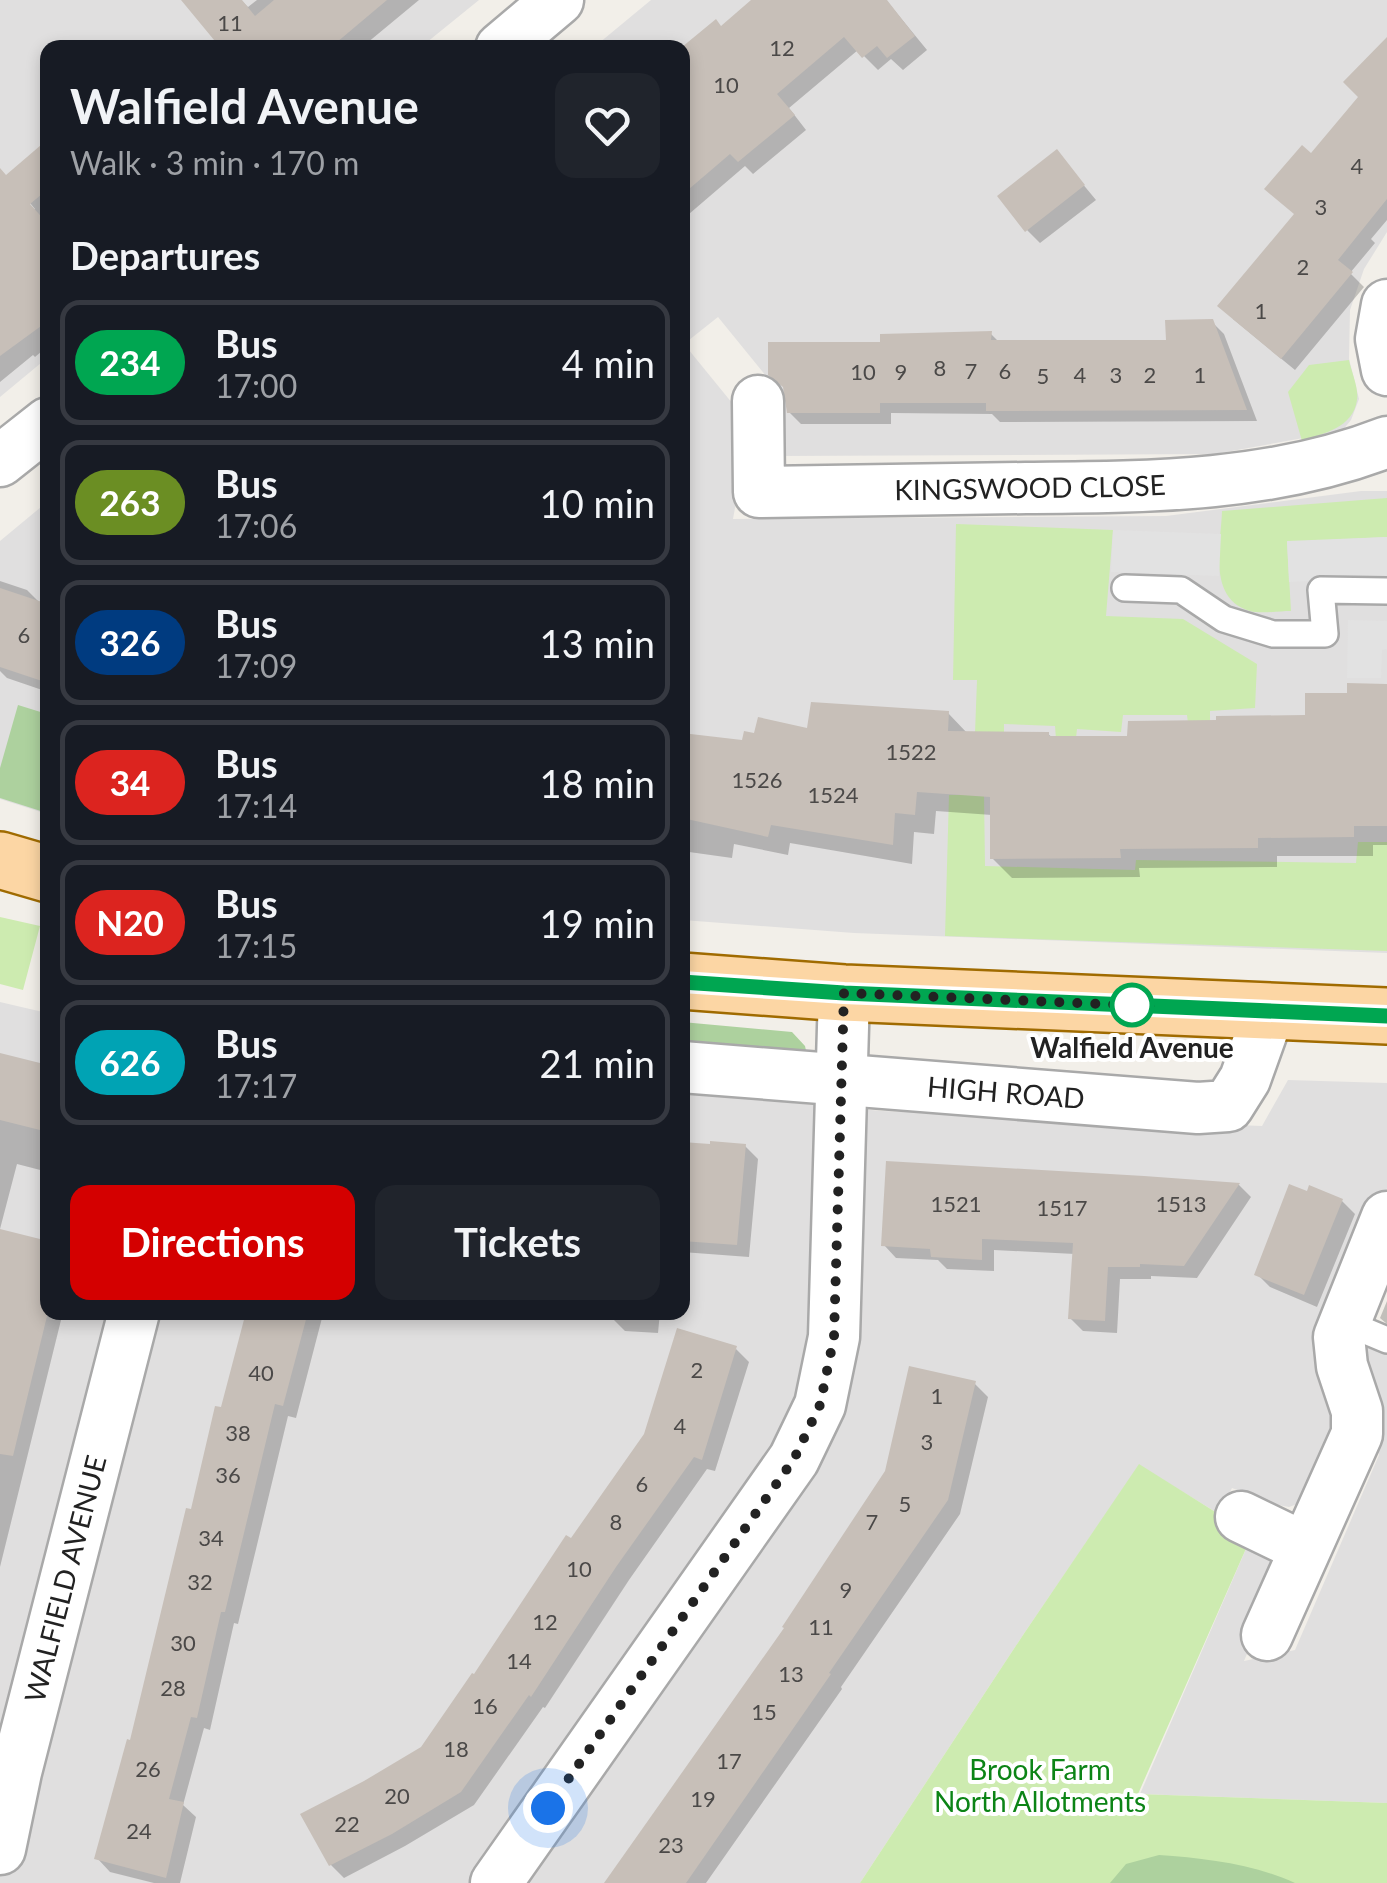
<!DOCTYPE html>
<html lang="en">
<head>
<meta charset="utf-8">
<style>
	:root { --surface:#171b24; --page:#20242c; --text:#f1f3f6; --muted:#9ea1a6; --line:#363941; --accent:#d40000 }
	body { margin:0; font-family:Lato,sans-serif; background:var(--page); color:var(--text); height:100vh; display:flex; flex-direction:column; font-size:38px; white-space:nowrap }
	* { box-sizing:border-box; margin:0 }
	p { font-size:32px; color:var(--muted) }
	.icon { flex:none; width:55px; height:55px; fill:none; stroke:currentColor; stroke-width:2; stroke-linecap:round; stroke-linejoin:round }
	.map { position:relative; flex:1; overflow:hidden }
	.panel { position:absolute; left:40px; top:40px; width:650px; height:1280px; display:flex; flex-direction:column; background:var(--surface); border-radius:20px; box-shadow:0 5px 15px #0003 }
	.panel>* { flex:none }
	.badge { padding:0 20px; border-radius:32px; font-size:35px; line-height:65px }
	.you { position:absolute; width:50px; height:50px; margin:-25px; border:8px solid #fff; border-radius:50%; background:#1a73e8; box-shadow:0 0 0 15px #1a73e833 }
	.map>.badge { position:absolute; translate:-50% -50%; box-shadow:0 0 0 5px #fff }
	h2 { padding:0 30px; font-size:38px; line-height:90px }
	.round { display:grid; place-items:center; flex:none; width:105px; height:105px; border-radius:20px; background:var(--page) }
	.summary { display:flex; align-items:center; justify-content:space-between; height:170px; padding:0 30px }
	h1 { font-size:48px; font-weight:700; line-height:75px }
	.button { display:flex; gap:20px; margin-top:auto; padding:20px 30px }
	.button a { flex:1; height:115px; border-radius:20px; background:var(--accent); color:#fff; font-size:40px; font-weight:700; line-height:115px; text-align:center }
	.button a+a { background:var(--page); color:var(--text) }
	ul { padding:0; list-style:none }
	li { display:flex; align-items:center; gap:30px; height:125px; margin:0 20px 15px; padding:0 10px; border:5px solid var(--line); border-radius:20px }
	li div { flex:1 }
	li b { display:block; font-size:38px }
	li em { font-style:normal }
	li .badge { min-width:110px; font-weight:700; text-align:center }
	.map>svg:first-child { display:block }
	.residential { fill:#e0dfdf }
	.grass { fill:#cdebb0 }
	.forest { fill:#add19e }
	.parking { fill:#e2e2e2 }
	.shadow { fill:#0003 }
	.building { fill:#c7bfb8 }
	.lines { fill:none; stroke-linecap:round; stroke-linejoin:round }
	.service-casing { stroke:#a9a9a9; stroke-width:30 }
	.minor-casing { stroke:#a9a9a9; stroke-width:55 }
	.primary-casing { stroke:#a06b00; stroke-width:60 }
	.service { stroke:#fff; stroke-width:25 }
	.minor { stroke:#fff; stroke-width:50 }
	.primary { stroke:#fcd6a4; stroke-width:55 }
	.line-casing { stroke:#fff; stroke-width:22 }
	.line { stroke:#00a651; stroke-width:15 }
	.walk { stroke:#222; stroke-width:10; stroke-dasharray:0 18 }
	.stop-dot { fill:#fff; stroke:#00a651; stroke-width:5 }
	.labels { text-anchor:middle; stroke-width:8; stroke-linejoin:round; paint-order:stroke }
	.number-label { font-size:22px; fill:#4b4948 }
	.street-label { font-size:28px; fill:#222; stroke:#fff }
	.stop-label { font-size:28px; font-weight:bold; fill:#222; stroke:#fff }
	.park-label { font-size:28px; fill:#0c8416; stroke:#fff }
</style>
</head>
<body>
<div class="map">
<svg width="1387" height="1883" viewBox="0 0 1387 1883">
	<rect width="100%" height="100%" fill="#f2efe9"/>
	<path class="residential" d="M0,0H479L421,47L48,48L47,358L0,397Z
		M651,0H1387V232L1364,269L1350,310L1349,359L1359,399L1351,420L1342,431L1215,454L777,456L776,377L766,376L718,317L684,344L750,425L733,519L1166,516L1361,491H1387V953L854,933L683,920L682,48H593Z
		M47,502V814L0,799V541Z
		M0,1002L47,1013L48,1312H682L683,1093L882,1111L1262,1126L1288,1080L1387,1083V1188L1324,1344L1347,1424L1314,1498L1289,1507L1273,1504L1232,1488L1219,1514L1139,1465L1023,1635L860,1883H0Z
		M1362,1338L1387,1349V1803L1140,1794L1252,1535L1284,1566L1244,1661L1295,1650L1379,1455L1360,1358Z"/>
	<path class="grass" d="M1349,360C1351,371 1359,388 1357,400C1353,428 1324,433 1302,441L1288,392L1309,365Z
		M1387,498V537L1287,542L1291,611C1279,611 1261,614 1250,611C1207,599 1221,544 1222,511Z
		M956,524L1113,530L1106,616L1183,619L1257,664L1255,708L1210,711V722L1188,723L1187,715H1123L1121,732L1077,729L1076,738L1056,739L1055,726L1004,724V733H975L977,680H953Z
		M984,794L985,866L1135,870L1136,860L1356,863L1358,842H1387V951L945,936L949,795Z
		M0,917L40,926L23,990L0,984Z
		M1139,1464L1252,1535L1138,1794L1387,1803V1883H860L1023,1635Z"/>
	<path class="forest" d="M18,705L47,714V813L0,798V768Z
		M682,1022L792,1032L805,1046L809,1064L683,1052Z
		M1159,1855C1204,1858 1254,1864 1295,1883H1110L1126,1864Z"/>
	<path class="parking" d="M1113,530L1221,534L1219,576L1111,572Z
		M1387,537V577L1289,582L1287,541Z
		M1348,620L1387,621V649L1382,650L1381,678H1347Z"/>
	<path class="shadow" d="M215,0H241L248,7L257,0H419L361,48H218L221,45Z
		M755,0H886L927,50L903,70L891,59L878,70L858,50L789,108L806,130L753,174L745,166L682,220V50L722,29Z
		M1387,41V220L1371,239L1375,243L1350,273L1364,287L1295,370L1233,319L1296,215L1311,156L1361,97Z
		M1057,153L1096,200L1040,243L1027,230Z
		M48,167V346L35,357L33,355L0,382V238L35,209L8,176Z
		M1212,322L1224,334L1257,421L1000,422L992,414L891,413V424H801L789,412L883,344L990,333L999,342H1168Z
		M0,581L27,590L42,605L48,607V692L7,678L0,671Z
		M1387,686V845H1373V856H1277V867L1139,868L1140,877L1012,878L992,858V815L936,811L934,834L914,832L912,864L790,843L788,855L734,844L732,858L682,851V735L744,743L809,731L948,713L968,734H1048L1053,738H1130L1307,718L1350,695Z
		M0,1055L48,1066V1172L17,1164L0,1229Z
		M682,1144L745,1146L758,1159L749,1257L682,1252Z
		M888,1163L1239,1185L1251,1197L1197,1278L1151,1276V1279H1120L1117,1333L1083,1331L1070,1318L1075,1254L994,1250V1271L947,1269L938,1260L896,1258L884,1245Z
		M1308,1194L1342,1201L1355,1214L1317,1307L1270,1287L1257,1274Z
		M0,1232L48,1312H63L0,1567Z
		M1387,1301V1324L1380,1318Z
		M249,1312H316L322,1318L296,1418L288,1416L238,1624L234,1623L210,1730L204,1728L183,1805L196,1817L180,1883H154L110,1872L97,1858L132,1743L192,1512Z
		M612,1312H660L658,1333L625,1331L612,1318Z
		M736,1349L749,1362L715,1471L707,1469L629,1580L545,1708L543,1707L474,1805L405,1846L344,1878L331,1865L304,1815L423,1749L571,1541Z
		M974,1383L988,1397L960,1514L841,1687L842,1689L706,1883H607Z"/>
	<path class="building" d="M181,0H242L255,16L274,0H387L330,48H217L219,46Z
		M751,0H887L915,36L887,58L877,46L862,58L844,37L777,94L795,115L738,162L730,154L682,195V47L716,19L721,26Z
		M1387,37V199L1338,260L1353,272L1281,359L1217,306L1294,214L1264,189L1302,145L1311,153L1358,97L1343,82Z
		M48,139V189L30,204L48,224V321L0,356V168L6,175Z
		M1057,149L1085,185L1025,232L997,196Z
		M1213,319L1247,410L986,411V403H880V413H787L783,387L768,375V342H880V334L992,331L991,340H1166L1165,320Z
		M0,588L48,604V683L0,667Z
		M1347,683L1387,684V826H1354V837L1258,838V848L1120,849L1121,858L990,859V797L917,792L915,815L895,813L893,845L771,825L768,837L682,818V733L742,740L744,731L754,733L758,717L807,728L811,702L949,711L948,731L1049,732V736H1127L1128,721L1216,720V716L1305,715V693H1347Z
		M0,1053L48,1065V1132L0,1120Z
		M710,1141L746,1144L737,1245L682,1241V1142L710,1144Z
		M886,1161L1144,1176L1240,1183L1184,1266L1140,1264V1267H1108L1105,1321L1068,1319L1073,1243L982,1239V1260L931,1257L930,1249L881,1246Z
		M1289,1184L1307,1191L1309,1185L1343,1199L1304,1295L1254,1275Z
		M0,1229L48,1241V1312L13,1456L0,1454Z
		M246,1312H308L283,1406L275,1404L225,1612H221L197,1718L191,1717L169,1799L184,1802L166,1878L94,1859L127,1739L130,1740L186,1508L191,1509L215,1406L221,1407Z
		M677,1328L737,1346L702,1460L694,1457L616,1567L531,1697L529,1695L461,1792L392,1834L329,1866L300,1814L364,1781L421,1747L472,1673L474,1674L566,1535L571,1538L644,1434Z
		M909,1366L976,1381L948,1500L829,1673L831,1674L686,1883H604L784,1628L782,1627L885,1471Z"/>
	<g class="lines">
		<defs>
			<path id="service" d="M1125,588L1181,590L1224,619L1273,634H1325L1321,590L1387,591
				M1344,1322L1387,1340"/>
			<g id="minor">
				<path d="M501,48L558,0"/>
				<path d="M1387,305L1381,339L1387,370"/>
				<path id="s1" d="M758,401L759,492C848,491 937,490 1026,488C1148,487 1272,487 1387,442"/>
				<path d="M0,461L48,423"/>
				<path id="s2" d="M682,1067L1198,1108L1228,1106L1245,1079L1269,1012"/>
				<path d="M1241,1517L1305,1548"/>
				<path d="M1267,1635L1357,1434V1411L1342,1366L1339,1337L1387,1217"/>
				<path id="s3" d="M0,1849L16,1772L134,1312"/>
				<path d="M496,1883L794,1459L820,1405L834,1337L844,993"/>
			</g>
			<path id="primary" d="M0,860L48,874
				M682,981L844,993L1387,1016"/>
		</defs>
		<use href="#service" class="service-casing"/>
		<use href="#minor" class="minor-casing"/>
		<use href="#primary" class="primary-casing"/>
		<use href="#service" class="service"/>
		<use href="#minor" class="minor"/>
		<use href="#primary" class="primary"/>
	</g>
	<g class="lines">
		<defs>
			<path id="line" d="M682,982L844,993L1387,1016"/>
		</defs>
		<use href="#line" class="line-casing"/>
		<use href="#line" class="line"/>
		<path class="walk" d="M548,1808L794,1459L820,1405L834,1337L844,993L1150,1006L1132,1005"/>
	</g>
	<circle class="stop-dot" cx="1132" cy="1005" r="20"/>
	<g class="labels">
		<g class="number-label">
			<text x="230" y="31">11</text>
			<text x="782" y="56">12</text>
			<text x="726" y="93">10</text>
			<text x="1357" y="174">4</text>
			<text x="1321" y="215">3</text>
			<text x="1303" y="275">2</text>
			<text x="1261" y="319">1</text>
			<text x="940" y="376">8</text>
			<text x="971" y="379">7</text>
			<text x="1005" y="379">6</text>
			<text x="863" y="380">10</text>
			<text x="901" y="380">9</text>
			<text x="1080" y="383">4</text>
			<text x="1116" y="383">3</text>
			<text x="1150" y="383">2</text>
			<text x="1200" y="383">1</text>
			<text x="1043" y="384">5</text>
			<text x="24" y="643">6</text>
			<text x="911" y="760">1522</text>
			<text x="757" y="788">1526</text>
			<text x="833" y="803">1524</text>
			<text x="956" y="1212">1521</text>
			<text x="1181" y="1212">1513</text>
			<text x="1062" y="1216">1517</text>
			<text x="697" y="1378">2</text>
			<text x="261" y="1381">40</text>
			<text x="937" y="1404">1</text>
			<text x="680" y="1434">4</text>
			<text x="238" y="1441">38</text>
			<text x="927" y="1450">3</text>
			<text x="228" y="1483">36</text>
			<text x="642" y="1492">6</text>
			<text x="905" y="1512">5</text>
			<text x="616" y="1530">8</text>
			<text x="872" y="1530">7</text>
			<text x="211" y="1546">34</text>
			<text x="579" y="1577">10</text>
			<text x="200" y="1590">32</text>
			<text x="846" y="1598">9</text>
			<text x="545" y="1630">12</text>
			<text x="821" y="1635">11</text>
			<text x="183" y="1651">30</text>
			<text x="519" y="1669">14</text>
			<text x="791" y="1682">13</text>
			<text x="173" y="1696">28</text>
			<text x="485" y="1714">16</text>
			<text x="764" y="1720">15</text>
			<text x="456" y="1757">18</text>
			<text x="729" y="1769">17</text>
			<text x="148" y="1777">26</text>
			<text x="397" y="1804">20</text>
			<text x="703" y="1807">19</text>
			<text x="347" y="1832">22</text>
			<text x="139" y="1839">24</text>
			<text x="671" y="1853">23</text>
		</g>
		<g class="street-label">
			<text dy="10" stroke="none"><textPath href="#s1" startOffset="362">KINGSWOOD CLOSE</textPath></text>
			<text dy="10" stroke="none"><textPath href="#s2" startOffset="325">HIGH ROAD</textPath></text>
			<text dy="10" stroke="none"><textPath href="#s3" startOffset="278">WALFIELD AVENUE</textPath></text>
		</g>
		<g class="stop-label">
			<text x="1132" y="1058">Walfield Avenue</text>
		</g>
		<g class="park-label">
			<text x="1040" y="1780">Brook Farm<tspan x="1040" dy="32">North Allotments</tspan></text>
		</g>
	</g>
</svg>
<div class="you" style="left:548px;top:1808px"></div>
<section class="panel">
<div class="summary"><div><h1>Walfield Avenue</h1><p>Walk · 3 min · 170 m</p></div><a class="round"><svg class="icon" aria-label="heart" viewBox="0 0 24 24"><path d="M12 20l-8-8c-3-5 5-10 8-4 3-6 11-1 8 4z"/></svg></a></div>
<h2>Departures</h2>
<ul>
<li><span class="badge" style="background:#00a651;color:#fff">234</span><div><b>Bus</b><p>17:00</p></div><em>4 min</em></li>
<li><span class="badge" style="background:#6b8e23;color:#fff">263</span><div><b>Bus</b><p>17:06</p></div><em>10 min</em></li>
<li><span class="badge" style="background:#003b80;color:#fff">326</span><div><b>Bus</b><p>17:09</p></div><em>13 min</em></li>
<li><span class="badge" style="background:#dc241f;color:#fff">34</span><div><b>Bus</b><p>17:14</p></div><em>18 min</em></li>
<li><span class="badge" style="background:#dc241f;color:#fff">N20</span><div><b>Bus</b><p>17:15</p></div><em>19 min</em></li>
<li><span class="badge" style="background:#00a3b4;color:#fff">626</span><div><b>Bus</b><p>17:17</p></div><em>21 min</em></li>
</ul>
<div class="button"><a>Directions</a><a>Tickets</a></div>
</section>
</div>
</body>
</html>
